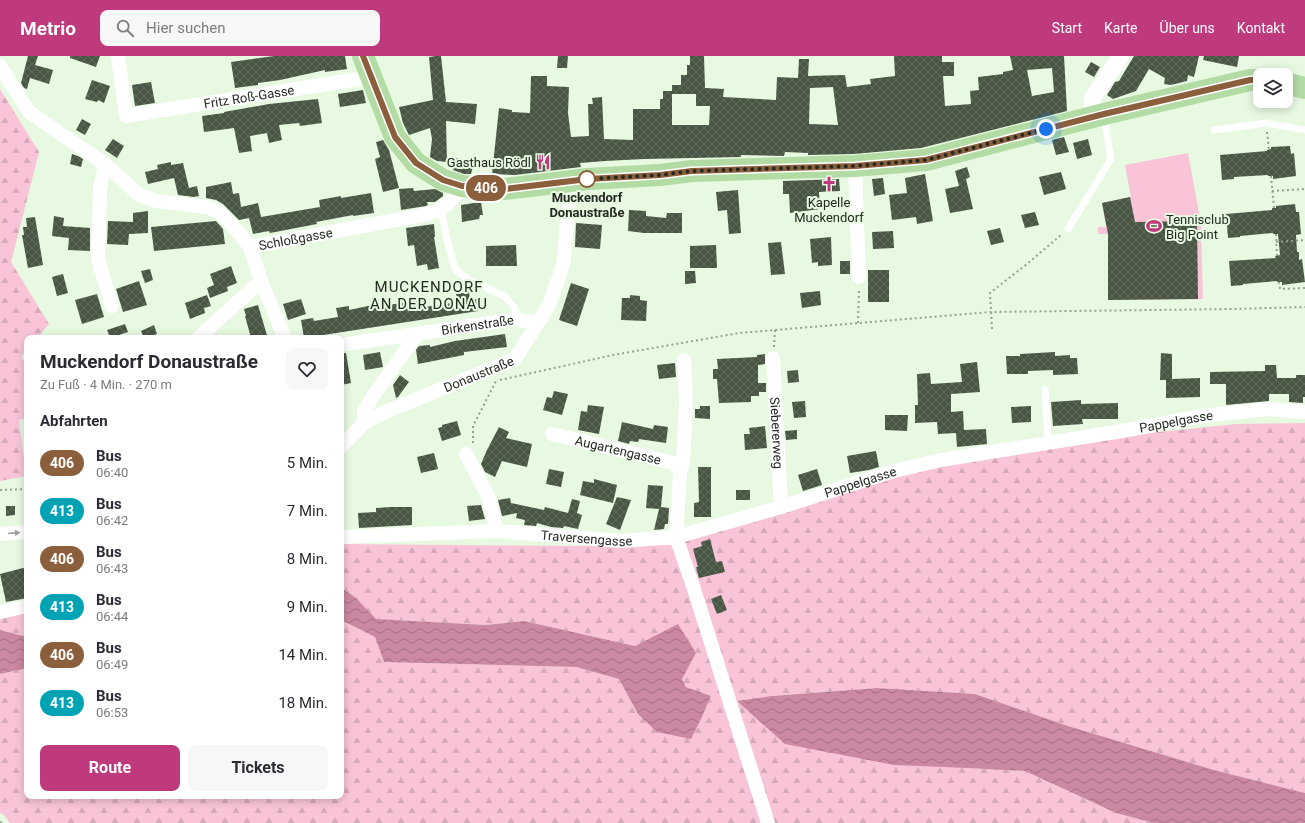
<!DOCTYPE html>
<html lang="de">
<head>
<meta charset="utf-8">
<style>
	:root { --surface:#fff; --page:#f7f7f7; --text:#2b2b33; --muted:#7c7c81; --accent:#bf3a7d }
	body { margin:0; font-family:Roboto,sans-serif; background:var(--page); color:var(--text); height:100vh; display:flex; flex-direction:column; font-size:15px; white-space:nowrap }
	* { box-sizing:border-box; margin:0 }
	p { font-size:13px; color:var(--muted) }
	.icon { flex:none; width:22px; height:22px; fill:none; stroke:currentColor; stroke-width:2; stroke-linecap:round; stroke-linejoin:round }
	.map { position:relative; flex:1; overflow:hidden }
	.sheet { position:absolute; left:24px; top:279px; width:320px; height:464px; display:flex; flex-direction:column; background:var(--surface); border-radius:8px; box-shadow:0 2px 10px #0003 }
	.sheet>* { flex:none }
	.badge { padding:0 8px; border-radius:13px; font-size:14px; line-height:26px }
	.fabs { position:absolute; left:1253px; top:12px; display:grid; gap:8px }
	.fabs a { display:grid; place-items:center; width:40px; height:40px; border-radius:8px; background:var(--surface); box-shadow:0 2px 10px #0003; font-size:20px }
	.you { position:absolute; width:20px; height:20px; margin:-10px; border:3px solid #fff; border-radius:50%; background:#1a73e8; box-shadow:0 0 0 6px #1a73e833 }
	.map>.badge { position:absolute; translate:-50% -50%; box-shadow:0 0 0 2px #fff }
	h2 { padding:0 16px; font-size:15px; line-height:36px }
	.round { display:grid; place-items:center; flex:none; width:42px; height:42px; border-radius:8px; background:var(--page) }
	.head { display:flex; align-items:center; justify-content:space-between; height:68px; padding:0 16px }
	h1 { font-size:19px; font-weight:700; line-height:30px }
	.button { display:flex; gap:8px; margin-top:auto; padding:8px 16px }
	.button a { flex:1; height:46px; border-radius:8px; background:var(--accent); color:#fff; font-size:16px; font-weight:700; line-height:46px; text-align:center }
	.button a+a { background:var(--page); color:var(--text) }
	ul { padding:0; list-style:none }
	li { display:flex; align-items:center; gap:12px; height:48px; padding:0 16px }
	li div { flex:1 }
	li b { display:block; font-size:15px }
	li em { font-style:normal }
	li .badge { min-width:44px; font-weight:700; text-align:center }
	header { display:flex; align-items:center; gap:24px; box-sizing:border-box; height:56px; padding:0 20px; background:var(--accent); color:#fff }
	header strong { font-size:19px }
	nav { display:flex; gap:22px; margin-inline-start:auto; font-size:14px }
	.search { width:280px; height:36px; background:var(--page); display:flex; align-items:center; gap:10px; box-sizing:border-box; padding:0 14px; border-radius:8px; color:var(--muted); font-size:15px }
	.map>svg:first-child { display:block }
	.forest { fill:url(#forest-firs) }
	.garden { fill:#f9c4d8 }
	.water { fill:url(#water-waves) }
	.building { fill:url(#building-cross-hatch); fill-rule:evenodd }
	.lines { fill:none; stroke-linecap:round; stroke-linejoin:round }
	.path { stroke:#95a291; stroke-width:2; stroke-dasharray:2 3; stroke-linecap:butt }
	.service { stroke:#fff; stroke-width:7 }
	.minor { stroke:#fff; stroke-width:14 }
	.tertiary { stroke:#fff; stroke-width:17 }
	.primary { stroke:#b3dba4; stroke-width:22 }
	.oneway { fill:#9c9f9c }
	.line-casing { stroke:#fff; stroke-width:9 }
	.line { stroke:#8b5e3c; stroke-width:6 }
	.walk { stroke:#242a22; stroke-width:4; stroke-dasharray:0 7.2 }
	.stop-dot { fill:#fff; stroke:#8b5e3c; stroke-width:2 }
	.labels { text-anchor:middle; stroke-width:4; stroke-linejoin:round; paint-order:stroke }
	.street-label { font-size:13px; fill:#242a22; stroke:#e7f9e1 }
	.poi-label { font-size:13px; fill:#242a22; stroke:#e7f9e1; text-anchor:end }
	.stop-label { font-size:13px; font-weight:bold; fill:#242a22; stroke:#e7f9e1 }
	.quarter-label { font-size:15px; letter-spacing:1px; fill:#242a22; stroke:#e7f9e1 }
</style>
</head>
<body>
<header>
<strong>Metrio</strong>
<div class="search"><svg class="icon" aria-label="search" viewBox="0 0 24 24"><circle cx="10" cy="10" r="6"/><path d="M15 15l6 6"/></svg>Hier suchen</div>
<nav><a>Start</a><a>Karte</a><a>Über uns</a><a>Kontakt</a></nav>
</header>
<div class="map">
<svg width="1305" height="767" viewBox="0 0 1305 767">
	<defs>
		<pattern id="forest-firs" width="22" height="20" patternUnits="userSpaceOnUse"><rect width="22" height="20" fill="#f9c4d8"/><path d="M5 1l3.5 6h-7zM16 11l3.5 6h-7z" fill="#d5a9b9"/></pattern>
		<pattern id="water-waves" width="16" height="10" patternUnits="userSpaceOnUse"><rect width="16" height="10" fill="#cb88a3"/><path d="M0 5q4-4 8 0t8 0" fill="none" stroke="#a56f84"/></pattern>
		<pattern id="building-cross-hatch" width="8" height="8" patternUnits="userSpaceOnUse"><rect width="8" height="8" fill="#485643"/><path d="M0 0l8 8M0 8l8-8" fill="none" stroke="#5f6b5b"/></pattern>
	</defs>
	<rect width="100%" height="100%" fill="#e7f9e1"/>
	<path class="forest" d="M0,33L39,96L11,206L49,268L37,282H27V294L21,301L27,309V362L19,364L26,420L0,425Z
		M1305,367V737L1214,714L1068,670L975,638L877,632L772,640L968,712L1025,715L1116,757L1154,767H10L3,758L0,757V618L27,612V740H341V564L375,581L384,606L576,611L619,623L638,658L691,683L702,661L711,640L686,631L682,622L696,597L678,569L635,590L524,565L486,569L375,563L355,541L341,532V488L578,490L671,489L888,419L974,401L1058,392L1149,377L1236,368Z
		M27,557V581L0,574V563Z"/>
	<path class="garden" d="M1188,97L1201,168L1203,243L1108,244V178H1098V171H1106L1102,147L1131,141L1125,109Z"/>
	<path class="water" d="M341,532L355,541L376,563L486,569L524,565L635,590L678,568L696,597L682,623L686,631L711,640L702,661L691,683L657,676L638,658L619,623L576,611L384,606L375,581L341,564Z
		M0,574L27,581V612L0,618Z
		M877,632L975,638L1068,670L1214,714L1305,737V767H1154L1116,757L1025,715L968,712L894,709L785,688L737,645L772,640Z"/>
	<path class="building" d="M28,0H38L35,9L53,14L49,28L30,22L27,33L24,32L21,27Z
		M70,0H100L96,11L70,2Z
		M274,0H345L347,13L325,16V14L280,24L258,27V29L235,32L231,6Z
		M436,0H441L446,46L477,48L475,68L446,65L447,106L437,105L430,101L432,83L430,72L409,79L403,67L399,51L433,44L429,1Z
		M558,0H568L567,12H557Z
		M690,0H704L705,32L724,33L723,41L776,44L777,21L798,22L799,3H809L808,20L845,19L847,31L871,28L870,23L895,20L894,0H942V6H954V20H943L945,50L971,48L970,35L979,34L978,21L1003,18V16L1013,14L1010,0H1064L1067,55L921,92L854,98L808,99V97L785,96L784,100L741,99V101L644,103L605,105L580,107L581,111L515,119L492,118L499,52L512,54V56L530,57L531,20H547V30L569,31L568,57L571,81L589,80L588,48H593L592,42L602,41L604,83L633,84V53H660V43H663V35H672V69H709L710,50H696V38H672V29H681V19H687V9H690ZM1052,12L1054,36L1032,40L1027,14ZM833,31L838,69L809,68L810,32Z
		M1134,0H1199L1194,21L1188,19L1187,25L1171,29L1164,28L1165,22L1149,13L1136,35L1113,43L1107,39L1115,26L1119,25Z
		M1204,0H1239L1237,11L1203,4Z
		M1091,6L1100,11L1094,21L1085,16Z
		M92,24L110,30L104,47L98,44L97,46L85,43Z
		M151,26L155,47L135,50L132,29Z
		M363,34L366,47L340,51L338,38Z
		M318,43L322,67L300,70L299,67L279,69L282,84L269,87L267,77L250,80L252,95L239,97L234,72L204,76L202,60L224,57V56L269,48Z
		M82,63L91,68L85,79L76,74Z
		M1064,81L1069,96L1056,99L1052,84Z
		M113,83L124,90L117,102L105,94Z
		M1088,83L1092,99L1077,103L1073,87Z
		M383,84L389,94L399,132L383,136L375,103L380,101L376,86Z
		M1290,90L1291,98L1294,97L1296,120L1273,123V120H1268V119L1234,121V123L1222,124L1220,99L1267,95V94L1271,93V91Z
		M72,98L78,100L83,103L81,111L70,108Z
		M456,102L474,106L471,118H464L453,114Z
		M171,106V109L183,107L189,132L197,130L199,140L194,141L178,139L174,122L148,128L145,116L158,113L157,109Z
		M967,111L970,121L966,123L973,153L950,157L945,133L959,130L955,115Z
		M1061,116L1066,133L1044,139L1039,121Z
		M925,118L933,165L917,168L916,161L892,164L889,139L907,137L905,122Z
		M883,122L885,138L874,140L872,123Z
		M839,123L840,135L819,136L820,153L790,157L789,138H783V125Z
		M231,126L233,138L239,137L241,151L258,147L261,161L320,151L319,144L341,140V142L371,137L374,157L353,160V159L316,166L317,168L296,172L270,177L269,175L253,178L249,162L239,164L223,148L216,144L206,142V131Z
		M413,132L414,135L435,133L443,137V140L435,146H427L428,149L426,150L401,154L399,133Z
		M738,134L741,177L729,178L727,154L718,155L716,136Z
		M1130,141L1135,166L1197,165L1198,243L1108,244V178L1102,147Z
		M481,146L483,159H480L479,163L462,166L461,149Z
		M1295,148L1296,156H1299L1301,178L1296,179L1297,196H1299V204L1302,203L1305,226L1282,229V226H1277V225L1243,228V229L1231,230L1229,205L1276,202L1275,200L1280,199L1278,178H1273V177L1240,180V181L1228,182L1226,158L1272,154V152H1276V150Z
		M629,154L646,155V160L666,162L667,157H682V177H644L628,175Z
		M148,155V177L129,178L128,189L107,188L108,165L133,166V157Z
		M1035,156L1039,169L1025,172L1021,159Z
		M54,160L64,162L63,170L90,172V195L68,194L69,182L52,180Z
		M35,161L43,209L28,212L22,179H24L23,171H27L26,162Z
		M216,165L223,173L225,188L154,195L151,171Z
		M576,167L602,169L600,193L575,191Z
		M434,168L435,181H434L439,212L428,214L427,208L417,210L414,189L408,190L406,172Z
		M1000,172L1004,186L991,189L987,175Z
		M893,175L894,192L873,193L872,176Z
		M831,181L832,209L818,210V206L812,207L810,183Z
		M781,186L785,218L771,219L768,187Z
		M516,189L517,210H486V190Z
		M716,189L717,212H690V190Z
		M840,205H850V218H840Z
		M231,210L237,227L227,231L228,235L210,242L207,232L214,229L210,218Z
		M150,213L153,224L145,227L141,215Z
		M868,214H889V246H868Z
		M685,215H695L696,227L685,228Z
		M63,218L68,237L57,240L52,221Z
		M139,225L147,249L123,256L116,233Z
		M571,227L589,233L577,270L559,264Z
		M820,235L821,249L802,252L800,237Z
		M469,236L470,244L477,243L478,255L304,282L301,264L313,262L314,265L338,261L336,252L349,250V254L387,246V249L411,246V243L423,240L425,251L458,246L456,238Z
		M97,238L104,261L82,268L75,244Z
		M207,239L211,250L204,252L205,257L190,263L185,247Z
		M630,239L640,240V244L647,245L646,265L621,264L622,242H630Z
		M301,243L306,258L288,264L283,248Z
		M258,249L266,276L268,282H251L245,260H246L244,253Z
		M125,268L128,276L110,282L107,274Z
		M154,269L157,278L144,282L141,275Z
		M505,278L507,291L464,296V299L418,308L416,294L419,290L430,289V291L455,285Z
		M380,296L383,311L365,314L363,299Z
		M1055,296V300L1070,299V302H1077L1078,318L1053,319V314L1028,315V318H1007L1006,300H1020V298Z
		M341,297H346L351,327L341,329Z
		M1161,297L1172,298V323L1200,322V341L1166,342V324H1160Z
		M765,298V308L758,309V305V327H766V336H759V340H751V346L719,347L717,323H713V313H718L717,303L757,301V299Z
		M977,306L980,336L951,338V356L963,355L964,374L986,373L987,388L957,391L956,377L938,378L937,366L915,367V349H918L917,318L930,317L931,328L962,326L960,308Z
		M675,307L676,321L659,323L657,309Z
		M1265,309H1276L1277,322H1296V319H1305V341H1303V347L1289,346V338H1269V345L1226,349V328H1210V316L1265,315Z
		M798,314L799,326L788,327L787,315Z
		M400,319L409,326L398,341L396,342L393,329Z
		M554,335L568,338L562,359L543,354L547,341L552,342Z
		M1081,344V348L1118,347V363H1082L1083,368L1053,370L1051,346Z
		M805,345L806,361L794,362L792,346Z
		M588,349L604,351L599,378L578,374L581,355L587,356Z
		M700,350H710V363L695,362V353H700Z
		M1031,350V366L1012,367L1011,351Z
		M885,359H908L907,375L885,374Z
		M457,365L461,379L442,385L438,372L442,371V369Z
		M622,366L653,373L654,369L668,371L666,387L639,383L638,386L630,385L629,388L618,385Z
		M765,370L767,392L745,394L744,378H750L749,372Z
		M499,371L509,376L506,382L532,388L527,411L502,405L495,421L485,416L481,408L487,394Z
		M797,374V383L786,384L785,375Z
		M876,395L879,411L869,414L850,417L847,400Z
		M434,397L438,413L421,417L417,401Z
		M698,411H711V461H694V447L699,446Z
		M549,413L564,416L561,431L546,428Z
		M817,413L822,429L803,435L798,419Z
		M594,423L617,429L613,447L580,439L583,425L594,427Z
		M648,429L663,430L661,451L669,452L668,468H665L664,473L654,474L659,453L646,452Z
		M736,434H750V444H736Z
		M617,441L631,444L620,474L606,468Z
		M510,442L511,447L544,454L545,451L568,457L572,443L580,445L577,457L582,459L578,473L564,470L563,472L551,471L537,467L536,470L524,469L525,464L516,462L517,457L502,460L498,444Z
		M481,449L485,463L469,465L467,450Z
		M6,450H15V459L6,460Z
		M391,451H412V469L359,472L358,457L376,456V452Z
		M710,483L716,506L722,505L725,516L699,522L696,511H698L693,493L702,490L701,486Z
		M27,511V523L24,524L27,542L6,546L0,518Z
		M721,539L727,554L717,558L711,543Z"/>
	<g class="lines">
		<path class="path" d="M1267,76L1269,94
			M1271,120L1274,152
			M1272,135L1305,133
			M1276,178L1277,200
			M1276,186L1305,184
			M1279,226L1280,233L1305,232
			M858,267L859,232
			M992,273L990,237L1027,208L1061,179
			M774,291L775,274
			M500,324L613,299L739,277L991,256L1232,253L1305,251
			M473,387V370L496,325
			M0,434L27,433
			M0,766L2,767"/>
		<path class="service" d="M1214,74L1266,67L1305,74
			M441,154L448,187L455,213L466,222L504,240L515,252V263
			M1068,173L1111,103L1104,60
			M1045,333L1048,386"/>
		<g class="minor">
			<path id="s1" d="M118,0L126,60L372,21"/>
			<path id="s2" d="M0,10L29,56L105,108L139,139L157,145L207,151L219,156L241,179L250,191L428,158C446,152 452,145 462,130"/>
			<path d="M105,108L100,133L98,203L112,250"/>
			<path d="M855,110L859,221"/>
			<path d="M250,191L261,225L285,282"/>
			<path d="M198,282L261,225"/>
			<path id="s3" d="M341,289L515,263L536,267"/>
			<path id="s4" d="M773,302L781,451"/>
			<path d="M364,367V356L373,340L418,277"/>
			<path id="s5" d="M552,378L674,407L680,416L676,481L693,530L768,767"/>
			<path id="s6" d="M341,391L364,367L385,356L515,303L548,251L559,221L564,205L569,136L568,125"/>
			<path d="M466,398L488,440L497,475"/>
			<path d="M680,416L683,407L686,345L684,304"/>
			<path d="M0,478L27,476"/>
			<path id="s7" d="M341,481L497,475L621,485L676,481L781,451L894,415L941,404L1122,375L1202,360L1267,353L1305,356"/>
			<path d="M0,556L27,550"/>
		</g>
		<path class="tertiary" d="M1091,62L1093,41L1121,0"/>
		<path class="primary" d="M363,0L395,81L416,107L443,124L462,130L505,133L588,123L660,119L692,115L855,110L926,104L1104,58L1250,24H1260
			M1286,27L1305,32"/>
	</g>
	<defs><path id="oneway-solid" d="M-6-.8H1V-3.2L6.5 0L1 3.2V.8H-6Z"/></defs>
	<use class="oneway" href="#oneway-solid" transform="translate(14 477) rotate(-5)"/>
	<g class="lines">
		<defs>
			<path id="line" d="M363,0L395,81L416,107L443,124L462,130L505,133L588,123L660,119L692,115L855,110L926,104L1104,58L1250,24H1260"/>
		</defs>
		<use href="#line" class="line-casing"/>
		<use href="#line" class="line"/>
		<path class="walk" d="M587,123L660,119L692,115L855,110L926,104L1046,73"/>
	</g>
	<defs>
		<symbol id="restaurant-bare" viewBox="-9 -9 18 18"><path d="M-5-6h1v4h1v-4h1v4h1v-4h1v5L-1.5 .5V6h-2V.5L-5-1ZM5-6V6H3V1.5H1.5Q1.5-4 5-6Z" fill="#bf3a7d" stroke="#e7f9e1" stroke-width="2.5" paint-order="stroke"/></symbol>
		<symbol id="church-bare" viewBox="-9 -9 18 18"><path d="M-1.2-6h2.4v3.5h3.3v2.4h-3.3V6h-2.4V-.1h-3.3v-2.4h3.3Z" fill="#bf3a7d" stroke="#e7f9e1" stroke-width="2.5" paint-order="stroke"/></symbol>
		<symbol id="stadium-bare" viewBox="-9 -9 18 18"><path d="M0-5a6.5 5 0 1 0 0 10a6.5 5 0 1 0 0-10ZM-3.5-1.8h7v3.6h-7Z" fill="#bf3a7d" stroke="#e7f9e1" stroke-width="2.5" paint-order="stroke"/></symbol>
	</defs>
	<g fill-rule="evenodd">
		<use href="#restaurant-bare" x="532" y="95" width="22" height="22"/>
		<use href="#church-bare" x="818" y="117" width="22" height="22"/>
		<use href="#stadium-bare" x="1143" y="159" width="22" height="22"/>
	</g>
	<circle class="stop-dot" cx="587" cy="123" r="8"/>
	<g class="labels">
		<g class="street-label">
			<text dy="5" stroke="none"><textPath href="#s1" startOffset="185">Fritz Roß-Gasse</textPath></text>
			<text dy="5" stroke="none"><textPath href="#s2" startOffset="368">Schloßgasse</textPath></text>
			<text dy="5" stroke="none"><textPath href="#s3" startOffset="138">Birkenstraße</textPath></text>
			<text dy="5" stroke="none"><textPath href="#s6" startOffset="158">Donaustraße</textPath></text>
			<text dy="5" stroke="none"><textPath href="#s7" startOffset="850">Pappelgasse</textPath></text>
			<text dy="5" stroke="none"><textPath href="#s4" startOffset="75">Siebererweg</textPath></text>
			<text dy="5" stroke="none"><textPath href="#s5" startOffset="68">Augartengasse</textPath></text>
			<text dy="5" stroke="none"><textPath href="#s7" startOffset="528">Pappelgasse</textPath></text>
			<text dy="5" stroke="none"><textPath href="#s7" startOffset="246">Traversengasse</textPath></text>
		</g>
		<g class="poi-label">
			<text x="531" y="111">Gasthaus Rödl</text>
			<text x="829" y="151" text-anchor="middle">Kapelle<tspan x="829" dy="15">Muckendorf</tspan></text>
			<text x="1166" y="168" text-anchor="start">Tennisclub<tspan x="1166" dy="15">Big Point</tspan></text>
		</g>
		<g class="stop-label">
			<text x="587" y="146">Muckendorf<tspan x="587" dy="15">Donaustraße</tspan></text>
		</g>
		<g class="quarter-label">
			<text x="429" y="236">MUCKENDORF<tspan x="429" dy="17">AN DER DONAU</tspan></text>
		</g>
	</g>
</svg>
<div class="fabs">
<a><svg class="icon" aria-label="layers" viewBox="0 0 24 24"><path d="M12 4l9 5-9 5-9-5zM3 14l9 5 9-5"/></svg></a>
</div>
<div class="you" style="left:1046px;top:73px"></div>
<b class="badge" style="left:486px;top:132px;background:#8b5e3c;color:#fff">406</b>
<section class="sheet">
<div class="head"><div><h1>Muckendorf Donaustraße</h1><p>Zu Fuß · 4 Min. · 270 m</p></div><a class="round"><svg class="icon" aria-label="heart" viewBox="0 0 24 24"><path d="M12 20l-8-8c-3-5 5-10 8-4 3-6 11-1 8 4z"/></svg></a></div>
<h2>Abfahrten</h2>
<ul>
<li><span class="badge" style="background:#8b5e3c;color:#fff">406</span><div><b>Bus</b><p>06:40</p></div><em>5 Min.</em></li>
<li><span class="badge" style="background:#00a3b4;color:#fff">413</span><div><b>Bus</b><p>06:42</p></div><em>7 Min.</em></li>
<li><span class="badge" style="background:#8b5e3c;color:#fff">406</span><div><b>Bus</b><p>06:43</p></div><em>8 Min.</em></li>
<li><span class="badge" style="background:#00a3b4;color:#fff">413</span><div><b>Bus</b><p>06:44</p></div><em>9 Min.</em></li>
<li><span class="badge" style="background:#8b5e3c;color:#fff">406</span><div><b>Bus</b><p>06:49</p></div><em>14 Min.</em></li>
<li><span class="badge" style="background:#00a3b4;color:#fff">413</span><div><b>Bus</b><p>06:53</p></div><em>18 Min.</em></li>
</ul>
<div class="button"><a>Route</a><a>Tickets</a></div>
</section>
</div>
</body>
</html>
